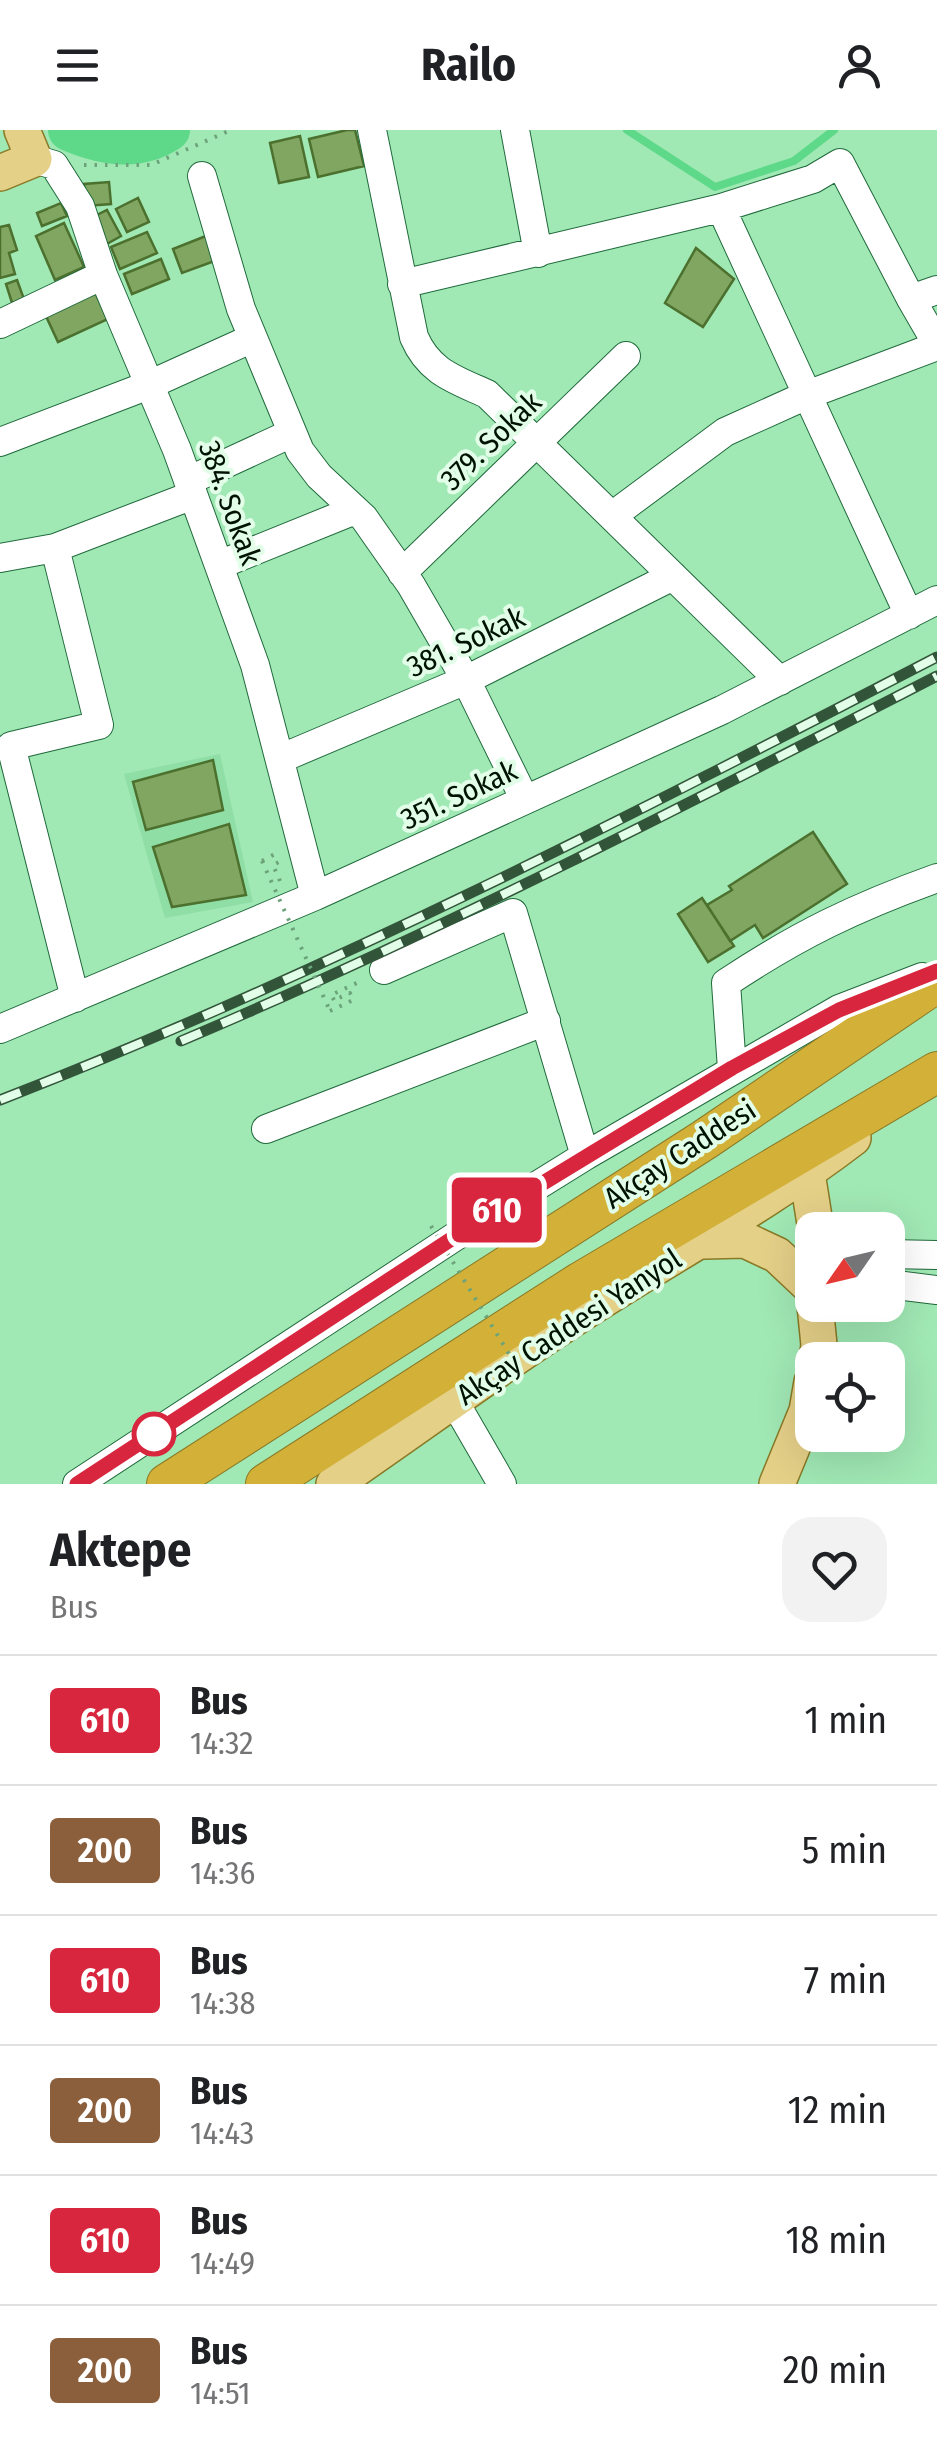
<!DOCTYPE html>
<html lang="en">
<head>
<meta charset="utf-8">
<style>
	:root { --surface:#fff; --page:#f2f2f2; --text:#202124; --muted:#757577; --line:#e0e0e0 }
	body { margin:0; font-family:"Fira Sans Condensed",sans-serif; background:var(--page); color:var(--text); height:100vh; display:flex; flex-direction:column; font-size:38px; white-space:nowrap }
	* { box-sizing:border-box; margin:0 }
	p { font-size:32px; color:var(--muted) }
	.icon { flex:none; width:55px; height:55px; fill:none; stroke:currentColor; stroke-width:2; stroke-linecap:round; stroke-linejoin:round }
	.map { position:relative; height:1354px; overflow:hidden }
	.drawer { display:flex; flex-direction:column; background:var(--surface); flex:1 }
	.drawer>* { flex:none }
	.badge { padding:0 20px; border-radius:8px; font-size:35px; line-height:65px }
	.needle { width:65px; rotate:236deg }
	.tools { position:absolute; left:795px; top:1082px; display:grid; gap:20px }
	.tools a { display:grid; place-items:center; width:110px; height:110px; border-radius:20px; background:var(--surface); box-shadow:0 10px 40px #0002; font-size:50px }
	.map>.badge { position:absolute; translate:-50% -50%; box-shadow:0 0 0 5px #fff }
	.round { display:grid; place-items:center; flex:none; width:105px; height:105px; border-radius:30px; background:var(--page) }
	.headline { display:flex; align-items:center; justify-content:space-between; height:170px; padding:0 50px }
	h1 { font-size:48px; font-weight:700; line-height:75px }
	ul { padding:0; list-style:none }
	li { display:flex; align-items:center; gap:30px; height:130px; padding:0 50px; border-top:2px solid var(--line) }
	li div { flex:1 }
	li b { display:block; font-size:38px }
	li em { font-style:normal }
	li .badge { min-width:110px; font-weight:700; text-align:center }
	header { display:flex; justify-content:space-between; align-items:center; height:130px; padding:0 50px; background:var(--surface); font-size:45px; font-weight:700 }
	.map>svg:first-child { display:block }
	.built { fill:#8fdea6 }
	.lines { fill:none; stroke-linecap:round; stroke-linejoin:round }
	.stream { stroke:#5ed989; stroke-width:8 }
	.river { stroke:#5ed989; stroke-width:42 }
	.building { fill:#80a662; stroke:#4c702e; stroke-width:2.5 }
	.minor-casing { stroke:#206a3c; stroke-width:30 }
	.major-casing { stroke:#897a26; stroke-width:38 }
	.highway-casing { stroke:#897a26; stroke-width:42 }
	.path { stroke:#6ca37a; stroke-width:4; stroke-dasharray:2.5 8; stroke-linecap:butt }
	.minor { stroke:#fff; stroke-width:28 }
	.major { stroke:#e5d088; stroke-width:35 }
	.highway { stroke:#d3b139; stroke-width:40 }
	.rail-casing { stroke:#32553a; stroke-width:11 }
	.rail { stroke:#e2fee8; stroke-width:8; stroke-dasharray:22; stroke-linecap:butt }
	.path-bridge { stroke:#6ca37a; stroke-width:4; stroke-dasharray:2.5 8; stroke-linecap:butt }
	.line-casing { stroke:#fff; stroke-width:22 }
	.line { stroke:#d7263d; stroke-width:15 }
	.stop-dot { fill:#fff; stroke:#d7263d; stroke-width:5 }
	.labels { text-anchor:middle; stroke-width:8; stroke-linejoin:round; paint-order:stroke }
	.street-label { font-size:30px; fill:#001303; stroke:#e2fee8 }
</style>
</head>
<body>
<header><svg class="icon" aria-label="menu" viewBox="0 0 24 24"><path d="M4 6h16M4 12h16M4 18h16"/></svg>Railo<svg class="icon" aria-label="person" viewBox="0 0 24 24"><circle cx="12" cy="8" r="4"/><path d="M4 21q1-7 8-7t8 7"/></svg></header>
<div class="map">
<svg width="937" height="1354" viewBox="0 0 937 1354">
	<rect width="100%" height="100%" fill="#a0e8b4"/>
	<path class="built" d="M220,624L253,772L165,788L124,644Z"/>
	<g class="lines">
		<path class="stream" d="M627,0L715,57L794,31L834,0"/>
		<path class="river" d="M69,0C101,14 138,21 169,0"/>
	</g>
	<path class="building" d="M347,0H355L364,36L318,47L309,9Z
		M300,6L309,47L279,53L270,13Z
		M109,52L111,74L86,76L84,54Z
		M138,68L149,92L127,102L116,79Z
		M61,73L67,86L42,96L37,83Z
		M107,80L121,106L105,115L91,88Z
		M64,93L84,137L55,150L36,106Z
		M9,95L17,120L9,123L15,144L0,148V97Z
		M147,102L157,123L120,139L111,117Z
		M211,104L220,129L182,143L173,119Z
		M696,118L734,149L703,197L665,173Z
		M161,129L169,149L132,164L124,144Z
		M17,150L25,172L13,176L6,154Z
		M94,160L108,189L58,212L45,184Z
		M213,630L223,680L146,700L133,652Z
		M229,694L246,765L172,777L153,717Z
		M813,702L847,754L763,808L755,795L730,811L707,775L732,760L729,756Z
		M702,768L734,816L708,832L678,784Z"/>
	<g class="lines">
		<defs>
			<path id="minor" d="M372,0L414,207C429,242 454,249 487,264L780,551
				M515,0L538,123
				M34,29L54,35L80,76L103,145L177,320L255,535L315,766
				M202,46L241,179L300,321L319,346L364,388L411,455L466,550L525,670
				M721,78L909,485
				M402,154L721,78L813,49L840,33L911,169L937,160
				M911,169L937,214
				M0,194L103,145
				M0,312L149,255L253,208
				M188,351L292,303
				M612,386L725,302L807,265L937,216
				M55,418L99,595L11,616L75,868
				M0,428L55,418L193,365
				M219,435L355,380
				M402,443L626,226
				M282,628L466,550L673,446
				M384,840L513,783L585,1026
				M0,899L315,766L722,580L937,470
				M732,939L726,853C798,805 856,777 937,748
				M266,999L546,891
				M888,1124L937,1125
				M888,1154L937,1160
				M454,1271L502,1354
				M77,1354L456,1106L585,1026L839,879L922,847"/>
			<path id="major" d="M0,43L34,29L22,0
				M807,1043L816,1100
				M704,1111L745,1110L777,1125L812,1158
				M815,1175L819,1215L817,1230
				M334,1354C407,1304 479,1251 553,1202C652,1135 758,1081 853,1008
				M777,1354L807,1281L812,1252"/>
			<path id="highway" d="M167,1354L704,1010L937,852
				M266,1354L581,1152L937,942"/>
		</defs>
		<use href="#minor" class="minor-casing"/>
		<use href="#major" class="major-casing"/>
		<use href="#highway" class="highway-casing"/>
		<path class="path" d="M84,35H151L231,0
			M262,731L275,724
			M280,751L273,735L281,731
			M334,870L331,865L361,851
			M330,881L353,870L350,863L334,870"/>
		<use href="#minor" class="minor"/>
		<use href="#major" class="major"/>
		<use href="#highway" class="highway"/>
		<defs>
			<path id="rail" d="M181,911C439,802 688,674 937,546
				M0,970C322,845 630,686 937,527"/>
		</defs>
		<use href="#rail" class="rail-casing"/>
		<use href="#rail" class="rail"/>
		<path class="path-bridge" d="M262,731L330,881
			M431,1096L520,1242"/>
	</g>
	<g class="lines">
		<defs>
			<path id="line" d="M77,1354L456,1106L732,938L839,880L937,841"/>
		</defs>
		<use href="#line" class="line-casing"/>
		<use href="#line" class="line"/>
	</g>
	<circle class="stop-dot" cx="154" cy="1304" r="20"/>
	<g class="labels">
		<g class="street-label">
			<text transform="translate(491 311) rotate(-44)" y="10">379. Sokak</text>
			<text transform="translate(230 373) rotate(70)" y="10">384. Sokak</text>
			<text transform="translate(466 512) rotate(-25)" y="10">381. Sokak</text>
			<text transform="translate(459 665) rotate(-25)" y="10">351. Sokak</text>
			<text transform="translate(680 1024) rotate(-33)" y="10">Akçay Caddesi</text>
			<text transform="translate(569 1197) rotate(-33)" y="10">Akçay Caddesi Yanyol</text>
		</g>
	</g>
</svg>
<div class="tools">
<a><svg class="needle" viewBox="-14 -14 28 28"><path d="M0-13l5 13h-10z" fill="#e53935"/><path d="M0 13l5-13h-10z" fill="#757577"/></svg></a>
<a><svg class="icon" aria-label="locate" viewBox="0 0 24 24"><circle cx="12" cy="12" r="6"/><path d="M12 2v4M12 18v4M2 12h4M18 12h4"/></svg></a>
</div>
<b class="badge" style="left:497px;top:1080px;background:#d7263d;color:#fff">610</b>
</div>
<section class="drawer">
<div class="headline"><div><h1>Aktepe</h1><p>Bus</p></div><a class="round"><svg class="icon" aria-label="heart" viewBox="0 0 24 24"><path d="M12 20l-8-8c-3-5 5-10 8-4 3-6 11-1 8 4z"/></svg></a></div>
<ul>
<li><span class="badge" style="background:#d7263d;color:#fff">610</span><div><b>Bus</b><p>14:32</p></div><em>1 min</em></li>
<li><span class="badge" style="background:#8b5e3c;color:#fff">200</span><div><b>Bus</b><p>14:36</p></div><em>5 min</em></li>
<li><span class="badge" style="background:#d7263d;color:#fff">610</span><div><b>Bus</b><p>14:38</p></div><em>7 min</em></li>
<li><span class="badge" style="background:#8b5e3c;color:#fff">200</span><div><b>Bus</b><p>14:43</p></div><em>12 min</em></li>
<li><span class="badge" style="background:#d7263d;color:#fff">610</span><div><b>Bus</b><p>14:49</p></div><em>18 min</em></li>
<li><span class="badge" style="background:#8b5e3c;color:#fff">200</span><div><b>Bus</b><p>14:51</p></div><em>20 min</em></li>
</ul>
</section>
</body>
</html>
